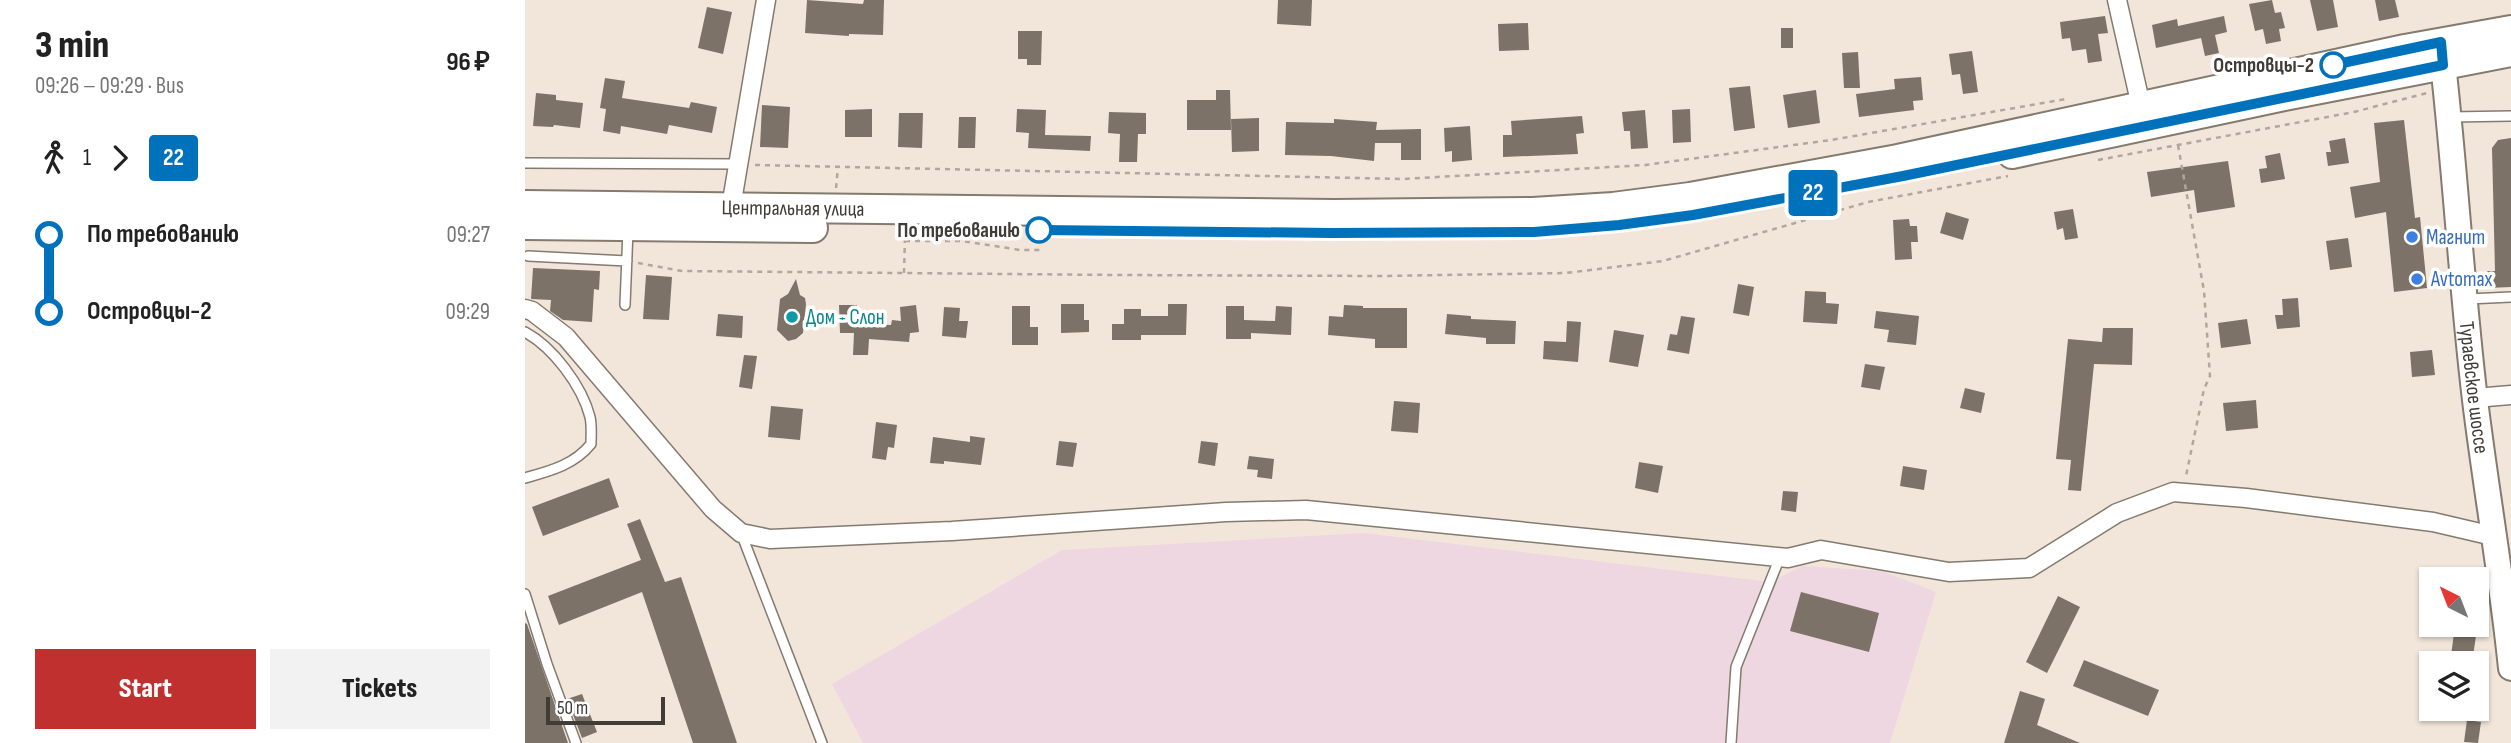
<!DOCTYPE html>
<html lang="en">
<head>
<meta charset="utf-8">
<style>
	:root { --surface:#fff; --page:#f2f2f2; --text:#222; --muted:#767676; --accent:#bf302e }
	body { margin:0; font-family:"Sofia Sans Condensed",sans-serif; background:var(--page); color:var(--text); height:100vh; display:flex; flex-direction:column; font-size:26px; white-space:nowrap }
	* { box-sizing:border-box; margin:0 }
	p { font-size:23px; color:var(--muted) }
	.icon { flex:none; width:38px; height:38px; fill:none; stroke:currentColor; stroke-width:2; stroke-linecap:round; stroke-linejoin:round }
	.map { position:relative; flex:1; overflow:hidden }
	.side { display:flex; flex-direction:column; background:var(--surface); width:525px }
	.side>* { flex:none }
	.badge { padding:0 14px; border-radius:5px; font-size:24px; line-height:46px }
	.needle { width:46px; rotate:318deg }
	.tools { position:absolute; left:1894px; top:567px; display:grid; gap:14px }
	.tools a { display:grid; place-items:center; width:70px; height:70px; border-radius:0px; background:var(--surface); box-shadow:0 2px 5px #0004; font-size:35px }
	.scale { position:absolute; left:21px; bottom:18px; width:119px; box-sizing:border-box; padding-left:7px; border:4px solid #403c37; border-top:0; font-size:19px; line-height:24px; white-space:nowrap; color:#403c37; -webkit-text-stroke:5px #fff; paint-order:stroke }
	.map>.badge { position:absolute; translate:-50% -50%; box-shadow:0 0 0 4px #fff }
	.legs { display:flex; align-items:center; gap:10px; height:77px; padding:0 35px; font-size:23px }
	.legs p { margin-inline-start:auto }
	.headline { display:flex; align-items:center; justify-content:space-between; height:119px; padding:0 35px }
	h1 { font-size:38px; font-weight:800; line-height:52px }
	.button { display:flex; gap:14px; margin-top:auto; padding:14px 35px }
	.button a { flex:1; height:80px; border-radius:0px; background:var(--accent); color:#fff; font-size:28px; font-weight:800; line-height:80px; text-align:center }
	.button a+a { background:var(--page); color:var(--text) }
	ul { padding:0 35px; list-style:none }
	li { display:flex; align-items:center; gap:24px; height:77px; font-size:26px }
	li i { display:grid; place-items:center; width:10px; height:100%; margin:0 9px; background:currentColor }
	li i::after { content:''; width:18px; height:18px; margin:-9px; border:5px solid; border-radius:50%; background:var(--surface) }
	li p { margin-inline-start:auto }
	li:first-child i { background:linear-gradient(#0000 50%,currentColor 0) }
	li:last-child i { background:linear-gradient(currentColor 50%,#0000 0) }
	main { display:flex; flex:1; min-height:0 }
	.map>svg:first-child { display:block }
	.industrial { fill:#efd7e2 }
	.building { fill:#7c7267 }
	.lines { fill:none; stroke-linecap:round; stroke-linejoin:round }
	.service-casing { stroke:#847a6e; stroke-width:12 }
	.minor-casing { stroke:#847a6e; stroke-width:21 }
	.secondary-casing { stroke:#847a6e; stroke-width:28 }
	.primary-casing { stroke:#847a6e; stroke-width:32 }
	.path { stroke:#b0a79d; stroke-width:2.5; stroke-dasharray:5 5; stroke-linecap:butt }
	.service { stroke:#fff; stroke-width:9 }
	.minor { stroke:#fff; stroke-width:18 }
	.secondary { stroke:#fff; stroke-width:24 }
	.primary { stroke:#fff; stroke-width:28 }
	.line-1-casing { stroke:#fff; stroke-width:16 }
	.line-1 { stroke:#0072bc; stroke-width:10 }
	.stop-1-dot { fill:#fff; stroke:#0072bc; stroke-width:3.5 }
	.shop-dot { fill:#3f7fe0; stroke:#fff; stroke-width:2.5 }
	.culture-dot { fill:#0f9aa8; stroke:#fff; stroke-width:2.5 }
	.labels { text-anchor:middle; stroke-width:7; stroke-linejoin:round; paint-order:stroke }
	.stop-label { font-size:21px; font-weight:bold; fill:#403c37; stroke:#fff; text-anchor:end }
	.street-label { font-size:21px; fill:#403c37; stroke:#fff }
	.shop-label { font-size:21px; fill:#366cbe; stroke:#fff; text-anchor:start }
	.culture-label { font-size:21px; fill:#0d838f; stroke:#fff; text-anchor:start }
</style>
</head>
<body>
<main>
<section class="side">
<div class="headline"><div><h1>3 min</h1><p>09:26 – 09:29 · Bus</p></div><b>96 ₽</b></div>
<div class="legs"><svg class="icon" aria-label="walk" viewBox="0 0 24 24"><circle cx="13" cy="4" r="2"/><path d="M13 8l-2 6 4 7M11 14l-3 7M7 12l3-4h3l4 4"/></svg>1<svg class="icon" aria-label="forward" viewBox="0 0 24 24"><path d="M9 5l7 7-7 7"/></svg><b class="badge" style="background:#0072bc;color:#fff">22</b></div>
<ul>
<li><i style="color:#0072bc"></i><b>По требованию</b><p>09:27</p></li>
<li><i style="color:#0072bc"></i><b>Островцы-2</b><p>09:29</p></li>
</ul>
<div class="button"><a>Start</a><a>Tickets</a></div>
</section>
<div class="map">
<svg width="1986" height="743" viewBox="0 0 1986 743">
	<rect width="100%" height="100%" fill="#f2e6da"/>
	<path class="industrial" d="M839,533L1245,582L1277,566L1357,571L1411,592L1365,743H338L307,684L537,550Z"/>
	<path class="building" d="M282,0L338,4L339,0H359L358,35L324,34V36L280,33Z
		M753,0H787L786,26L752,24Z
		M1747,0L1750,13L1756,12L1760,28L1754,29L1756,41L1741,44L1738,29L1730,31L1724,4Z
		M1785,0H1808L1813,27L1792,31Z
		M1850,0H1870L1874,17L1854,21Z
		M182,7L207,12L198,54L173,48Z
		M1580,16L1583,33L1573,34L1577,61L1563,63L1561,49L1547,51L1545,38L1537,39L1535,22Z
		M1699,16L1702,32L1690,35L1694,53L1680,56L1676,38L1631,48L1627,25L1652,19L1653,26Z
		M1003,23L1004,50L974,51L973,24Z
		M1256,28H1268V48H1256Z
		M493,31H517L516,65H502V59H493Z
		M1447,51L1453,92L1438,94L1435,74L1427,75L1424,54Z
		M1333,52L1335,88H1319L1317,53Z
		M1396,77L1398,100L1388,101L1389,110L1334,117L1331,94L1370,89L1369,79Z
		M80,78L100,81L97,98L164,108L166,102L192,107L187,133L144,125L142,134L96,126L95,134L78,131L81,109L75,108Z
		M1225,86L1230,128L1209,131L1204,88Z
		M691,90H705L706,130H662V100H691Z
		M1291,90L1295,123L1263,128L1258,95Z
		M11,93L31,95V100L58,103L55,128L29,125L28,127L8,126Z
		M237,105L265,107L263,148L235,147Z
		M347,109V137H320V110Z
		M492,109L521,110L520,135L566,136L565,151L503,148L504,133L491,132Z
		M1165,109L1166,142L1148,143L1147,110Z
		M1120,110L1123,148L1106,149L1105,131H1099L1097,112Z
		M584,112L621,113V134H613L612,162H594L595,134L583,133Z
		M374,113H398L397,148L373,147Z
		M1057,116L1059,133L1051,134L1053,154L978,157V135H987L986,121Z
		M434,117H451L450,148H433Z
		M734,118V151L707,152L706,119Z
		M809,119L852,122L851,130L896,129V160H876V143H850L849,161L806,156L760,155L761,122L809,123Z
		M1879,120L1890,218L1895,217L1902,288L1869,292L1861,212L1830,218L1825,187L1855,182L1849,123Z
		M945,126L947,160L927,162V151L920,152L919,128Z
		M1820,138L1824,163L1803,166L1801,152H1806L1804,141Z
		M1986,138V287L1962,288V271H1970L1967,148L1973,140Z
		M1755,153L1760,179L1736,183L1734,169L1742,168L1740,156Z
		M1703,161L1710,207L1672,213L1669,190L1626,197L1622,172Z
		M1548,209L1553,238L1540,240L1538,228L1532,230L1529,212Z
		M1421,212L1444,219L1438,240L1415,233Z
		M1384,219L1385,226H1392L1393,242H1386L1387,259L1370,260L1368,220Z
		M1823,238L1827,267L1805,270L1801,241Z
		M8,268L75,271L74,290L69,289L67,322L38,320L25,311L26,300L6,299Z
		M121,275L147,277L144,320L118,319Z
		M271,279L275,295L280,298L281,304L278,333L271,339L263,341L252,330L255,299L263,294Z
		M1213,284L1229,287L1224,316L1208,313Z
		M1280,291L1301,292V303L1314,304L1312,324L1278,322Z
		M1773,298L1775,327L1752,329L1750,315H1758L1757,299Z
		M536,304H559V320H564V332L536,333Z
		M643,304H662L661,335H616V340H587V324H599V309H616V316H643Z
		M314,305H332V323L366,325L367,320L376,321L375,307L391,305L394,332L385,333L384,342L344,339L343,355H328L329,333H315Z
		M819,305L838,306V308H882V348H850V339L803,335L804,316L818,317Z
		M487,306H505V327H513V345H487Z
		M701,306H719V320L750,321L751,306L767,307L766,335L726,333V339H701Z
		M419,307L435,308L434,321H443L441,338L417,336Z
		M1351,311L1394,316L1391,345L1362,342L1364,330L1349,328Z
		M193,314L218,316L217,338L191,336Z
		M922,314L946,316V319L991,321L990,344H961V338L920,334Z
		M1156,316L1170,318L1164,354L1142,350L1145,334L1152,335Z
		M1722,319L1726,344L1696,348L1693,323Z
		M1042,321L1056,322L1053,362L1018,359L1019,341L1041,342Z
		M1578,328H1608L1607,365L1569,364L1556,491L1543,490L1546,460L1531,459L1543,339L1577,342Z
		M1089,330L1119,335L1113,367L1084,362Z
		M1907,350L1910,375L1887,377L1885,352Z
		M219,355L232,356L227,389L214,387Z
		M1340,364L1360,367L1355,390L1336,387Z
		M1440,388L1460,393L1456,413L1435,408Z
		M1731,400L1733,428L1701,431L1698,403Z
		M869,401L895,403L893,433L866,431Z
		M246,406L278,409L275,440L243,437Z
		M351,422L372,425L369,448L363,447L361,460L347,458Z
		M445,436L460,438L456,465L419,461V464L405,463L408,437L445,442Z
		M534,441L552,443L548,467L531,465Z
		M676,441L693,443L690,466L673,463Z
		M724,456L749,459L747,479L732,477L733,470L722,469Z
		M1114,462L1138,466L1133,493L1110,488Z
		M1378,466L1402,470L1399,490L1375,486Z
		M84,478L94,507L18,536L7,507Z
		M1258,491L1273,492L1271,512L1256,510Z
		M115,519L140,582L156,577L212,743H168L117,592L34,625L23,596L116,560L102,524Z
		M1276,592L1354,613L1344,652L1265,631Z
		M1533,596L1555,607L1522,673L1501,662Z
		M0,623L2,624L43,743H0Z
		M1930,626L1952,629L1947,663H1925Z
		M1559,660L1634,690L1623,716L1548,686Z
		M1495,691L1520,699L1512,725L1555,743H1479Z
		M57,694L72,732L57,738L42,699Z
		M1942,720L1956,722L1953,743L1939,742Z"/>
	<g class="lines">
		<defs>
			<path id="service" d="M1925,117L1986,116
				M0,163L213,164
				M3,256L102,261
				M1943,299L1986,297
				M100,305L103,230
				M0,332C28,347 57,386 65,417C67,425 66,436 66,444C49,465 25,471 0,478
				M216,533L297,743
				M0,594L22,664L51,743
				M1206,743L1211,667L1255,557"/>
			<path id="minor" d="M1592,0L1616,106
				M206,207L241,0
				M0,309L7,311L41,337L188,509L216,533L245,539L427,531L701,512L781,510L1263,558L1296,550L1424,572L1504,568L1592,513L1648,492L1721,498L1908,522L1968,536
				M1950,398L1986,395"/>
			<g id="secondary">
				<path id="s1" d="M1916,46C1930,164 1936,283 1950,400C1961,490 1977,579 1986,668"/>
			</g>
			<g id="primary">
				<path d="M1487,154L1759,96L1986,52"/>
				<path id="s2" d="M0,205L809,214L1008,212L1088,207L1165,197L1373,159L1880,49L1986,30"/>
				<path d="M0,225L288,228"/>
			</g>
		</defs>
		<use href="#service" class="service-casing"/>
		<use href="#minor" class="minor-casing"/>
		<use href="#secondary" class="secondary-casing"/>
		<use href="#primary" class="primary-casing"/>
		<path class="path" d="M1653,145L1679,291L1685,376L1679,389L1661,476
			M1573,160L1829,112L1902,93
			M230,165L878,179L1120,165L1306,140L1541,99
			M311,188L313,167
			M380,241H437L495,250H517
			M113,263L157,271L591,275L857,276L1041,273L1138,261L1343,202L1483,176
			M379,273L380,237"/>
		<use href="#service" class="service"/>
		<use href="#minor" class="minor"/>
		<use href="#secondary" class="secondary"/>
		<use href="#primary" class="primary"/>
	</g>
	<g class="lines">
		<defs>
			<path id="line-1" d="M514,230L807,233L1009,232L1094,225L1168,215L1378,176L1918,65L1916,42L1808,65"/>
		</defs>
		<use href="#line-1" class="line-1-casing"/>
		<use href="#line-1" class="line-1"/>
	</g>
	<g class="stop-1-dot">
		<circle cx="1808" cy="65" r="12"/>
		<circle cx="514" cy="230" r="12"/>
	</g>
	<g class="shop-dot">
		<circle cx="1887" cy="237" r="7"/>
		<circle cx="1892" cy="279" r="7"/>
	</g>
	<circle class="culture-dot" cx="267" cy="317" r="7"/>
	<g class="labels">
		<g class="stop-label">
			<text x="1789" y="72">Островцы-2</text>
			<text x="495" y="237">По требованию</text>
		</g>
		<g class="street-label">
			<text dy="7" stroke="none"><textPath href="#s2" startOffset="268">Центральная улица</textPath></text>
			<text dy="7" stroke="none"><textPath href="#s1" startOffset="343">Тураевское шоссе</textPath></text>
		</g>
		<g class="shop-label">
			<text x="1901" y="244">Магнит</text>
			<text x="1906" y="286">Avtomax</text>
		</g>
		<g class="culture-label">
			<text x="281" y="324">Дом - Слон</text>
		</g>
	</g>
</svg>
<div class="tools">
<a><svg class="needle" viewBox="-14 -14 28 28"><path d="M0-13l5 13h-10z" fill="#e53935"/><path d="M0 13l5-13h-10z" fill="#767676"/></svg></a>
<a><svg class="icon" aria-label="layers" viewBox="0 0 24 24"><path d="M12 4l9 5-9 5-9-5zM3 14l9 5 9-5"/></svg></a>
</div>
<div class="scale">50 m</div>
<b class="badge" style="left:1288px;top:193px;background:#0072bc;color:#fff">22</b>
</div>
</main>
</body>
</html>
